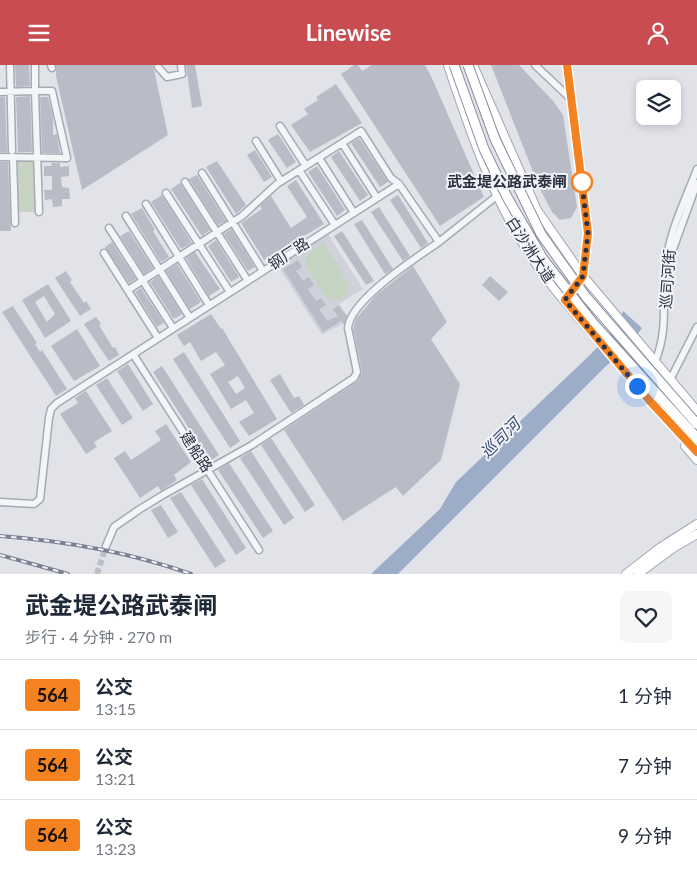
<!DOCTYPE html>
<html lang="zh">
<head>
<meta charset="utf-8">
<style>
	:root { --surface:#fff; --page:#f6f6f7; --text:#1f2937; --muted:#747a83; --line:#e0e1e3; --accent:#c84c50 }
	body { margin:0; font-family:Lato,"Noto Sans SC",sans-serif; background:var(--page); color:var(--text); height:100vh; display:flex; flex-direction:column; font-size:19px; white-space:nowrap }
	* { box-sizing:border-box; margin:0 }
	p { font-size:16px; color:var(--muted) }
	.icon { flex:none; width:28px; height:28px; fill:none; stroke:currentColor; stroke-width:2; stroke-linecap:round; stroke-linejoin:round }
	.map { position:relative; height:509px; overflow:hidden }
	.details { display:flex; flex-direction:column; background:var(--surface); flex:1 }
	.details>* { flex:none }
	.badge { padding:0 10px; border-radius:4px; font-size:18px; line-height:32px }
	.controls { position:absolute; left:636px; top:15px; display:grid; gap:10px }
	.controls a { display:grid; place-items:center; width:45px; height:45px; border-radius:8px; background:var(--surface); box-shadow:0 2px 8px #0003; font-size:25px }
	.you { position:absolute; width:25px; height:25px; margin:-12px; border:4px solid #fff; border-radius:50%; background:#1a73e8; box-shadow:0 0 0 8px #1a73e833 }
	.map>.badge { position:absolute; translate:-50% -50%; box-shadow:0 0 0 2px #fff }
	.round { display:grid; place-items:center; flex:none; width:52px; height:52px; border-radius:8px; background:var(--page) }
	.head { display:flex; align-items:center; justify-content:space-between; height:85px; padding:0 25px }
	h1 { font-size:24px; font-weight:700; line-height:38px }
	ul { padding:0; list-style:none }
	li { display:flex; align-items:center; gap:15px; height:70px; padding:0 25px; border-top:1px solid var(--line) }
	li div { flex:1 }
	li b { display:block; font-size:19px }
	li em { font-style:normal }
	li .badge { min-width:55px; font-weight:700; text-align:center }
	header { display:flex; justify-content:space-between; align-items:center; height:65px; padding:0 25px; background:var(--accent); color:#fff; font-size:22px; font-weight:700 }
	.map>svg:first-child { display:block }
	.built { fill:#cfd2db }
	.green { fill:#c5d3c3 }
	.water { fill:#9eadc7 }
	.building { fill:#b9bcc6; fill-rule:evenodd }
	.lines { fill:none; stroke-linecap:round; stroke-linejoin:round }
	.minor-tunnel { stroke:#bcbfc7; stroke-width:6; stroke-dasharray:6 3; stroke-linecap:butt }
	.minor-casing { stroke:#a6aab3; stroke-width:9 }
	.major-casing { stroke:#a1a6b4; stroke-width:10 }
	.minor { stroke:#f4f5f8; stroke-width:6 }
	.major { stroke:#fff; stroke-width:8 }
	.rail-casing { stroke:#7b8192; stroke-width:4 }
	.rail { stroke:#f1f2f7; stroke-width:2; stroke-dasharray:5.5; stroke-linecap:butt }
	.highway-bridge-casing { stroke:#898f9f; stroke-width:11; stroke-linecap:butt }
	.highway-bridge { stroke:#fff; stroke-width:9 }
	.line-casing { stroke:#fff; stroke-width:11 }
	.line { stroke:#f58220; stroke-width:8 }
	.walk { stroke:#2a3040; stroke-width:5; stroke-dasharray:0 9 }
	.stop-dot { fill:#fff; stroke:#f58220; stroke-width:2.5 }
	.labels { text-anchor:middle; stroke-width:4; stroke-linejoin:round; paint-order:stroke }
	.stop-label { font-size:15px; font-weight:bold; fill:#2a3040; stroke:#f1f2f7; text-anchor:end }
	.street-label { font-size:15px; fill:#2a3040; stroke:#f1f2f7 }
	.water-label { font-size:16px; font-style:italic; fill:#364a72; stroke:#f1f2f7 }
</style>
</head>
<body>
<header><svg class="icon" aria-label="menu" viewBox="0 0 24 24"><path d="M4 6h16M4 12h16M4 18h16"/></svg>Linewise<svg class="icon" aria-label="person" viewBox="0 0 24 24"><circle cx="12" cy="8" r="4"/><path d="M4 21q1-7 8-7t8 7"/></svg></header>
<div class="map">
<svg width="697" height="509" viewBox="0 0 697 509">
	<rect width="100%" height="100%" fill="#e1e3e9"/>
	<path class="built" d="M326,166L363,224L339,239L348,252V256L322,270L276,198Z"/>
	<path class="green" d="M13,92L37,93L39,147H15Z
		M323,176L349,221L348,228L343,233L336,235L330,234L324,230L305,199L306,192L310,186L318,183L317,180Z"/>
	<path class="water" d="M623,246L642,263L632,277L604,303L398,509H371L440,444L456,417L591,289L618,260Z"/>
	<path class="building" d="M15,0H29L30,21L16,22Z
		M56,0H153L168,70L82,125L56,11Z
		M186,0H195L202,41L192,43Z
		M354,0H358L362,6L372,0H425L431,11L484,132L440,161L341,9Z
		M491,0H519L554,37L563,50L577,142L571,153L560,155L552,147L539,122Z
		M336,19L362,58L310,87L291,60L308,49L304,44L318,35L316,32Z
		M30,31L32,87H18L16,32Z
		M0,32H5L7,87H0Z
		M40,32H48L53,52V70L57,69L60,88H42Z
		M278,69L296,97L287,103L268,75Z
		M359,73L388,117L380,122L351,78Z
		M255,85L272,112L264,117L247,90Z
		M339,86L368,130L360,136L331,92Z
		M217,96L246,140L236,149L206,102Z
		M0,97H8L11,166H0Z
		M51,98H60V102L69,101V111L61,112L62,122L69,123L70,134H62V141L53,142L52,134L45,135L44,125H52V111H44V101H52Z
		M317,101L345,145L337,151L308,107Z
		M197,110L226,156L218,160L189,114Z
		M296,115L324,159L264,195L241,158L262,144L260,141L271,131L291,163L307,152L287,121Z
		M180,118L210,165L202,171L171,124Z
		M162,130L192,178L181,184L151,137Z
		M398,130L428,178L421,183L390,135Z
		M379,142L410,191L403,196L371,147Z
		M142,143L155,165L153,166L169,192L161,197L131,149Z
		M362,155L393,204L385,209L354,159Z
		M231,164L255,202L248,206L224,169Z
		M129,166L153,203L144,209L120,171Z
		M342,166L374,216L366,220L334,171Z
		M216,175L239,212L231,217L208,181Z
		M112,177L136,214L129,218L105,182Z
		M195,187L220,224L209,231L186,193Z
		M298,195L302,202L296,206L303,216L309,212L314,220L308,224L316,236L321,233L326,240L319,244L327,256L338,251L333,245L338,240L347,251L344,259L341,256L323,267L283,204Z
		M177,199L201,237L190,244L166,206Z
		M413,201L447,257L431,274L460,319L441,395L403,431L396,422L343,456L284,365L358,316L362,307L353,263L356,254L375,231Z
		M66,206L72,215L70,217L84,238L86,236L91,244L80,251L55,213Z
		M158,211L182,249L176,253H173L150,217Z
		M490,211L508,227L499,236L482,220Z
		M48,219L71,256L45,273L22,235ZM44,231L55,249L47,257L35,237Z
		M141,223L164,258L157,262L135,227Z
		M13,241L37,278L35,279L40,287L42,285L67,324L56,331L2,247Z
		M211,249L221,264L222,263L277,354L249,371L239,357L254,348L246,335L231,344L210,309L225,300L216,287L201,296L190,277L184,281L177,270ZM238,311L245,323L236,329L228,317Z
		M96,252L101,259L99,260L113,283L115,282L119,290L109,296L84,259Z
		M77,264L100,301L74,316L51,281Z
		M184,287L240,376L230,383L173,294Z
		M128,299L153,339L143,346L117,306Z
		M162,301L219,390L210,396L153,307Z
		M280,309L294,333L299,331L304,340L291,348L270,315Z
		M107,313L133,353L122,360L96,320Z
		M86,326L112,366L94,377L97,382L86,389L60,349L78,338L75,333Z
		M166,359L191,397L174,410L177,415L161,426L158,421L140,433L114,393L125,386L131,395L161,375L155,366Z
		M271,373L315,440L305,447L261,380Z
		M251,386L294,453L284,460L240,393Z
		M229,398L273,466L263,473L218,405Z
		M202,414L246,483L236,490L191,420Z
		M181,427L226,496L215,503L170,433Z
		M161,440L178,467L168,473L151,445Z"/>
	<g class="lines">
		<path class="minor-tunnel" d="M97,509L106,481"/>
		<defs>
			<path id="minor" d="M10,0L12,86
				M51,0L52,3
				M535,0L572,35
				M567,0L588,169L583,211L568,230
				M158,2L167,12L182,9L181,0
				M0,27L35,26V0
				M280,61L306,101
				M256,76L281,116
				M342,78L377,133
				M0,92L67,93L52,26H35L39,147
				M13,92L15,158
				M319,93L354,148
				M299,105L335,160
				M202,108L263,206
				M185,117L248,216
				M166,128L230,227
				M146,139L209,240
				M126,151L190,253
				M109,163L173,263
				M672,187L697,118
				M104,188L158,273
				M128,225L242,151L277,119L361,66L391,113L399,119
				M133,289L259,485
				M655,297C671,258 659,228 667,191C672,161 686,133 697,104
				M670,315L697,262
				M0,437L34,439L40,434L49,353L51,344L57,338L399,119L439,177L498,130
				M106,481L114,462L140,444L163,430L252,380L354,313L357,307L348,263C350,235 416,193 439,177"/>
			<path id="major" d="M448,0C471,70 496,143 539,203C558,231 582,256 604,282C635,317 665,353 697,387
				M473,0L537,145L583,211L697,346
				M685,381L697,395
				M626,509L661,482L697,459
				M638,509L673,483L697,469"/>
		</defs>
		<use href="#minor" class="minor-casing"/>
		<use href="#major" class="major-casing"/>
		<use href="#minor" class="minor"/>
		<use href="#major" class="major"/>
		<defs>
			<path id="rail" d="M0,471C66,476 129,487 191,509
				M0,490L68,509"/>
		</defs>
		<use href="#rail" class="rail-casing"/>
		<use href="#rail" class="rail"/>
		<defs>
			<path id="highway-bridge" d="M454,0L484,84L507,132L543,194L593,258L697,373
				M468,0L495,74L541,169L586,232L697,359"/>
		</defs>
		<use href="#highway-bridge" class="highway-bridge-casing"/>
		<use href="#highway-bridge" class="highway-bridge"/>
	</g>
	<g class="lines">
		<defs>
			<path id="line" d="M567,0L588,168L583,211L565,235L649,335L697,387"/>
		</defs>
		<use href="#line" class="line-casing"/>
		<use href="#line" class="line"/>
		<path class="walk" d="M582,117L581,111L588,168L583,211L565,235L637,321"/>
	</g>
	<circle class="stop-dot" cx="582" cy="117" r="10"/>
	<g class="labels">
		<g class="stop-label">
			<text x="567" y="122">武金堤公路武泰闸</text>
		</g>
		<g class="street-label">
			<text transform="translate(530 185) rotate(57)" y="5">白沙洲大道</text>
			<text transform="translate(289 189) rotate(-33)" y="5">钢厂路</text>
			<text transform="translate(668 214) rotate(-86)" y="5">巡司河街</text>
			<text transform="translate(196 387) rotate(57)" y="5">建船路</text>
		</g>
		<g class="water-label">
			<text transform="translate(500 373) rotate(-45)" y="6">巡司河</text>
		</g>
	</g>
</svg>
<div class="controls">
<a><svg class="icon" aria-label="layers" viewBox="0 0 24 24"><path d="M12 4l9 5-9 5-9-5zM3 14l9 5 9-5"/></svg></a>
</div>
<div class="you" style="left:637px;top:321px"></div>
</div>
<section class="details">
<div class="head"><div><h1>武金堤公路武泰闸</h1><p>步行 · 4 分钟 · 270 m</p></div><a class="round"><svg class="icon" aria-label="heart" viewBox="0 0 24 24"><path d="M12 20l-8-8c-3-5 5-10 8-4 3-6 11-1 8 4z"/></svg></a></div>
<ul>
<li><span class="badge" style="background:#f58220;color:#111">564</span><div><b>公交</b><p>13:15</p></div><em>1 分钟</em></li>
<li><span class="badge" style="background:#f58220;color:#111">564</span><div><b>公交</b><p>13:21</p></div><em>7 分钟</em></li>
<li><span class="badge" style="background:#f58220;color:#111">564</span><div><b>公交</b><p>13:23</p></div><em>9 分钟</em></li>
</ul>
</section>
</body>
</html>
